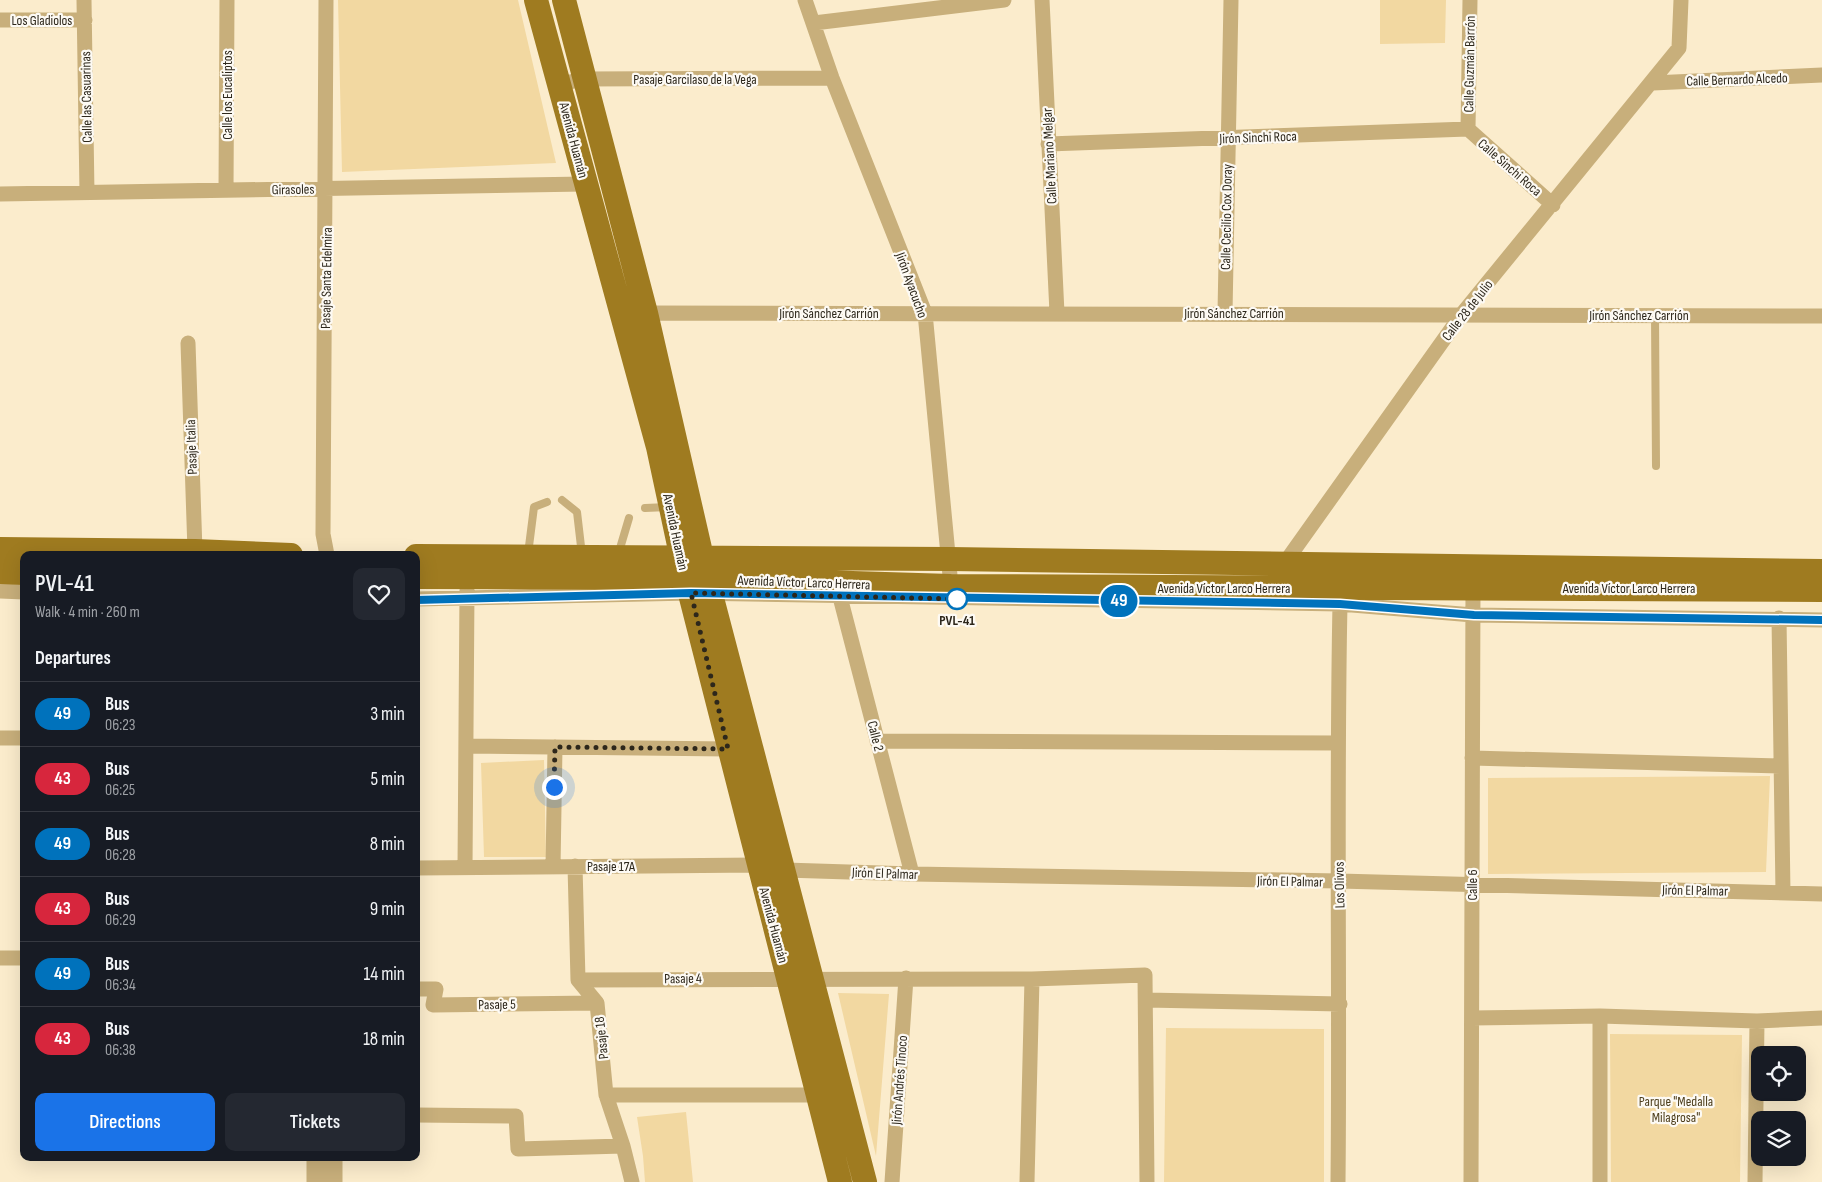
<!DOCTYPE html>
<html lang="en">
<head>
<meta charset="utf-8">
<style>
	:root { --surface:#171b24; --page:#242831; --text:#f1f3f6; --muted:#9ea1a6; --line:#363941; --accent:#1a73e8 }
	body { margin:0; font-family:"Sofia Sans Condensed",sans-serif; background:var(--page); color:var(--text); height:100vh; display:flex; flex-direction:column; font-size:19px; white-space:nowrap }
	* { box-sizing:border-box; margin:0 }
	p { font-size:16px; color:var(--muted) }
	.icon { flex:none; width:28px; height:28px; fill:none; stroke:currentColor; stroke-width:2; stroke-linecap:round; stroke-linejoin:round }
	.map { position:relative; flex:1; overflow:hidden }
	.sheet { position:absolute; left:20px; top:551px; width:400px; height:610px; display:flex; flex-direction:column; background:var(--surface); border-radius:10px; box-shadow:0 5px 20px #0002 }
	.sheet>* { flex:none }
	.badge { padding:0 10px; border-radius:16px; font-size:18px; line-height:32px }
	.buttons { position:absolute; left:1751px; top:1046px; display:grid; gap:10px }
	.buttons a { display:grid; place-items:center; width:55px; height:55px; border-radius:10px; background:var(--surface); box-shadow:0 5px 20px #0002; font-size:25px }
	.you { position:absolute; width:25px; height:25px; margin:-12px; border:4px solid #fff; border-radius:50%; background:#1a73e8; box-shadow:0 0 0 8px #1a73e833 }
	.map>.badge { position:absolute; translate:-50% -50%; box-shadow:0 0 0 2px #fff }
	h2 { padding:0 15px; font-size:19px; line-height:45px }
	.round { display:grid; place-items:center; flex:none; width:52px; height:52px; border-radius:10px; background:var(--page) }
	.headline { display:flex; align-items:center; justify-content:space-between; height:85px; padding:0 15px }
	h1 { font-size:24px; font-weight:600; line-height:38px }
	.primary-button { display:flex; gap:10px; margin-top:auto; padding:10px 15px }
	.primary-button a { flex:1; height:58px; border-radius:10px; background:var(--accent); color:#fff; font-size:20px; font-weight:600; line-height:58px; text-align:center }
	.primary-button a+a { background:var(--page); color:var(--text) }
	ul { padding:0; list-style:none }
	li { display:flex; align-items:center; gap:15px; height:65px; padding:0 15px; border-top:1px solid var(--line) }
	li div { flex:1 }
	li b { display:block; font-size:19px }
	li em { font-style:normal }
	li .badge { min-width:55px; font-weight:700; text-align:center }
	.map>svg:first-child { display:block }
	.green { fill:#f2d8a1 }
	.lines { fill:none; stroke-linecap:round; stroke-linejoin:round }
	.service { stroke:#c8af7b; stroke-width:8 }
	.minor { stroke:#c8af7b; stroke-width:15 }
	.tertiary { stroke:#c8af7b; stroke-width:19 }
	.primary { stroke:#9f7b20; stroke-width:24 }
	.line-casing { stroke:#fff; stroke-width:11 }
	.line { stroke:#0072bc; stroke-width:8 }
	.walk { stroke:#2d271b; stroke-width:5; stroke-dasharray:0 9 }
	.stop-dot { fill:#fff; stroke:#0072bc; stroke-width:2.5 }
	.labels { text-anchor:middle; stroke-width:4.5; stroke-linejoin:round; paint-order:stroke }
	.street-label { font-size:14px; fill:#2d271b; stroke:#fdfaf4 }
	.stop-label { font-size:14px; font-weight:bold; fill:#2d271b; stroke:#fdfaf4 }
	.park-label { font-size:14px; fill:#4d3e1c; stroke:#fdfaf4 }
</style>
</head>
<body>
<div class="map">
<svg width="1822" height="1182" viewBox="0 0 1822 1182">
	<rect width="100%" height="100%" fill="#fbeccc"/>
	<path class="green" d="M338,0H518L556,163L342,172Z
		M1380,0H1446L1445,43L1380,44Z
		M544,760L546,857H484L481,763Z
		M1770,776L1766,872L1488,874V778Z
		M838,993L889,994L876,1156Z
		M1166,1028L1324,1029V1182H1164Z
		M1610,1034L1742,1035L1740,1182H1611Z
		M686,1112L693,1182H645L643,1156L637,1117Z"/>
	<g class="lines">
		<path class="service" d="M1655,315L1656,466
			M562,500L577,512L582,555
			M645,508L668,507
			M528,554L534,507L547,502
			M618,555L629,518"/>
		<path class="minor" d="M84,0L87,193
			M326,0L323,534L327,555
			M805,0L832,78L925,313L951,586
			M1042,0L1057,313
			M0,20H85
			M814,23L1004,0
			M1653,83L1822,75
			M559,84L585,79L832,78
			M1468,129L1470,0
			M1468,129L1553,205
			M1048,144L1468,129
			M226,190L227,0
			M0,194L585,184
			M1225,313L1231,0
			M639,316L646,313L1822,316
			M188,343L195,551
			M1285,570L1284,564L1462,314L1679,48L1681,0
			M0,591L24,592
			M1338,594L1340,604C1336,796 1340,989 1338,1182
			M840,597L912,874
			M416,599L691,593L1340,604L1473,615L1822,620
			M1779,618L1783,893
			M0,738H24
			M877,741L1337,743
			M468,746L728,749
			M1472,758L1781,766
			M575,866L578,980L597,1003L606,1095L623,1146L632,1182
			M553,867L555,747
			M416,868L758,865L785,870L912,874L1339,881L1822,894
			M465,868L467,590
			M0,958H24
			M578,980L1032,979L1145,975L1147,1182
			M416,989H436L433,1005L597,1003
			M1146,1000L1340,1004
			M1600,1016V1182
			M1472,1018L1600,1016L1757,1021L1822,1018
			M606,1095H819
			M416,1115L516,1116L518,1149L623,1146
			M892,1182L906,978
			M1027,1182L1032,979
			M1471,1182L1473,587
			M1755,1182L1757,1021"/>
		<path class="tertiary" d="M316,1182V1158
			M333,1182V1158"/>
		<path class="primary" d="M536,0L658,447L686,578L840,1182
			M564,0L646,313L707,579L865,1182
			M0,549L195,551L291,555
			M416,556L950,559L1822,571
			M0,572L24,573
			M416,577L686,578L951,586L1822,590"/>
	</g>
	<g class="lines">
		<defs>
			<path id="line" d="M416,600L691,593L1340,604L1474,615L1822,620"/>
		</defs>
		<use href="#line" class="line-casing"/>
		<use href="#line" class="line"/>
		<path class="walk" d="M554,787L555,747L728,749L691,593L960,599H957"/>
	</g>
	<circle class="stop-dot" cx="957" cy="599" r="10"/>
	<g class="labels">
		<g class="street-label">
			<text x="42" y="25">Los Gladiolos</text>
			<text transform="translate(1469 64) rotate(-89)" y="5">Calle Guzmán Barrón</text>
			<text x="695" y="84">Pasaje Garcilaso de la Vega</text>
			<text transform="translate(1737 79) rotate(-2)" y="5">Calle Bernardo Alcedo</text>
			<text transform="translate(227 95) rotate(-90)" y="5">Calle los Eucaliptos</text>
			<text transform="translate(86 97) rotate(-91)" y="5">Calle las Casuarinas</text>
			<text transform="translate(1258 137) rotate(-2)" y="5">Jirón Sinchi Roca</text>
			<text transform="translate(574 140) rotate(75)" y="5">Avenida Huamán</text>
			<text transform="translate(1049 156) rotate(-93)" y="5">Calle Mariano Melgar</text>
			<text transform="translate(1510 167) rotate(41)" y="5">Calle Sinchi Roca</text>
			<text transform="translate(293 189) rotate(-1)" y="5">Girasoles</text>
			<text transform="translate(1226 217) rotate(-89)" y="5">Calle Cecilio Cox Doray</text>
			<text transform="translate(326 278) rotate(-89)" y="5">Pasaje Santa Edelmira</text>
			<text transform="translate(912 285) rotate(70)" y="5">Jirón Ayacucho</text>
			<text transform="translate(1467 310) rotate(-52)" y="5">Calle 28 de Julio</text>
			<text x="829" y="318">Jirón Sánchez Carrión</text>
			<text x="1234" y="318">Jirón Sánchez Carrión</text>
			<text x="1639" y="320">Jirón Sánchez Carrión</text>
			<text transform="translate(191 447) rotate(-92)" y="5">Pasaje Italia</text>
			<text transform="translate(676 532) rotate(78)" y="5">Avenida Huamán</text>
			<text transform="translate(804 582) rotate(2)" y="5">Avenida Víctor Larco Herrera</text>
			<text x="1224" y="593">Avenida Víctor Larco Herrera</text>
			<text x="1629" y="593">Avenida Víctor Larco Herrera</text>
			<text transform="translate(876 736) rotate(76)" y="5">Calle 2</text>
			<text x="611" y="871">Pasaje 17A</text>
			<text transform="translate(885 873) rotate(2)" y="5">Jirón El Palmar</text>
			<text transform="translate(1290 881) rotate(1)" y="5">Jirón El Palmar</text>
			<text transform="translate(1339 885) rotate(-91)" y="5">Los Olivos</text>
			<text transform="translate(1472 885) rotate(-90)" y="5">Calle 6</text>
			<text transform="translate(1695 890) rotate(1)" y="5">Jirón El Palmar</text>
			<text transform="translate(774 925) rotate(75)" y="5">Avenida Huamán</text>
			<text transform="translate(683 978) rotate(-1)" y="5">Pasaje 4</text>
			<text transform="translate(497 1004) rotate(-1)" y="5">Pasaje 5</text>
			<text transform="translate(601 1038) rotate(-96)" y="5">Pasaje 18</text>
			<text transform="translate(899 1080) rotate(-86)" y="5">Jirón Andrés Tinoco</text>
		</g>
		<g class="stop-label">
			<text x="957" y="625">PVL-41</text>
		</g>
		<g class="park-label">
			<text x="1676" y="1106">Parque "Medalla<tspan x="1676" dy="16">Milagrosa"</tspan></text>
		</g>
	</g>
</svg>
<div class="buttons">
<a><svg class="icon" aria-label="locate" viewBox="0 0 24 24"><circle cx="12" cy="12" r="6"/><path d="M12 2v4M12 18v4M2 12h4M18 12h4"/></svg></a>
<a><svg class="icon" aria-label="layers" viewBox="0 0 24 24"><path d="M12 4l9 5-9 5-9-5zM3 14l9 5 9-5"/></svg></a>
</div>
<div class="you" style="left:554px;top:787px"></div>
<b class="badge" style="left:1119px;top:601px;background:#0072bc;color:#fff">49</b>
<section class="sheet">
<div class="headline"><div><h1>PVL-41</h1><p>Walk · 4 min · 260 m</p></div><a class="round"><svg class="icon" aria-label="heart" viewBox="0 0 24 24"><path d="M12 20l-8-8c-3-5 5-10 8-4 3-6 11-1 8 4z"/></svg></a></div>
<h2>Departures</h2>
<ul>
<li><span class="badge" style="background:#0072bc;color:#fff">49</span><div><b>Bus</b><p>06:23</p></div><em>3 min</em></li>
<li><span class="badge" style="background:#d7263d;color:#fff">43</span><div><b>Bus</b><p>06:25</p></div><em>5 min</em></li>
<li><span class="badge" style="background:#0072bc;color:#fff">49</span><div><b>Bus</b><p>06:28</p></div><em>8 min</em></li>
<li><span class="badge" style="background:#d7263d;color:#fff">43</span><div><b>Bus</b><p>06:29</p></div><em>9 min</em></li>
<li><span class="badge" style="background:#0072bc;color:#fff">49</span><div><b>Bus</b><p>06:34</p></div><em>14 min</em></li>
<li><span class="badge" style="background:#d7263d;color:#fff">43</span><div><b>Bus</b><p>06:38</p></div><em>18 min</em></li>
</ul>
<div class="primary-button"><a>Directions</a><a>Tickets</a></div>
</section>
</div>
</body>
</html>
